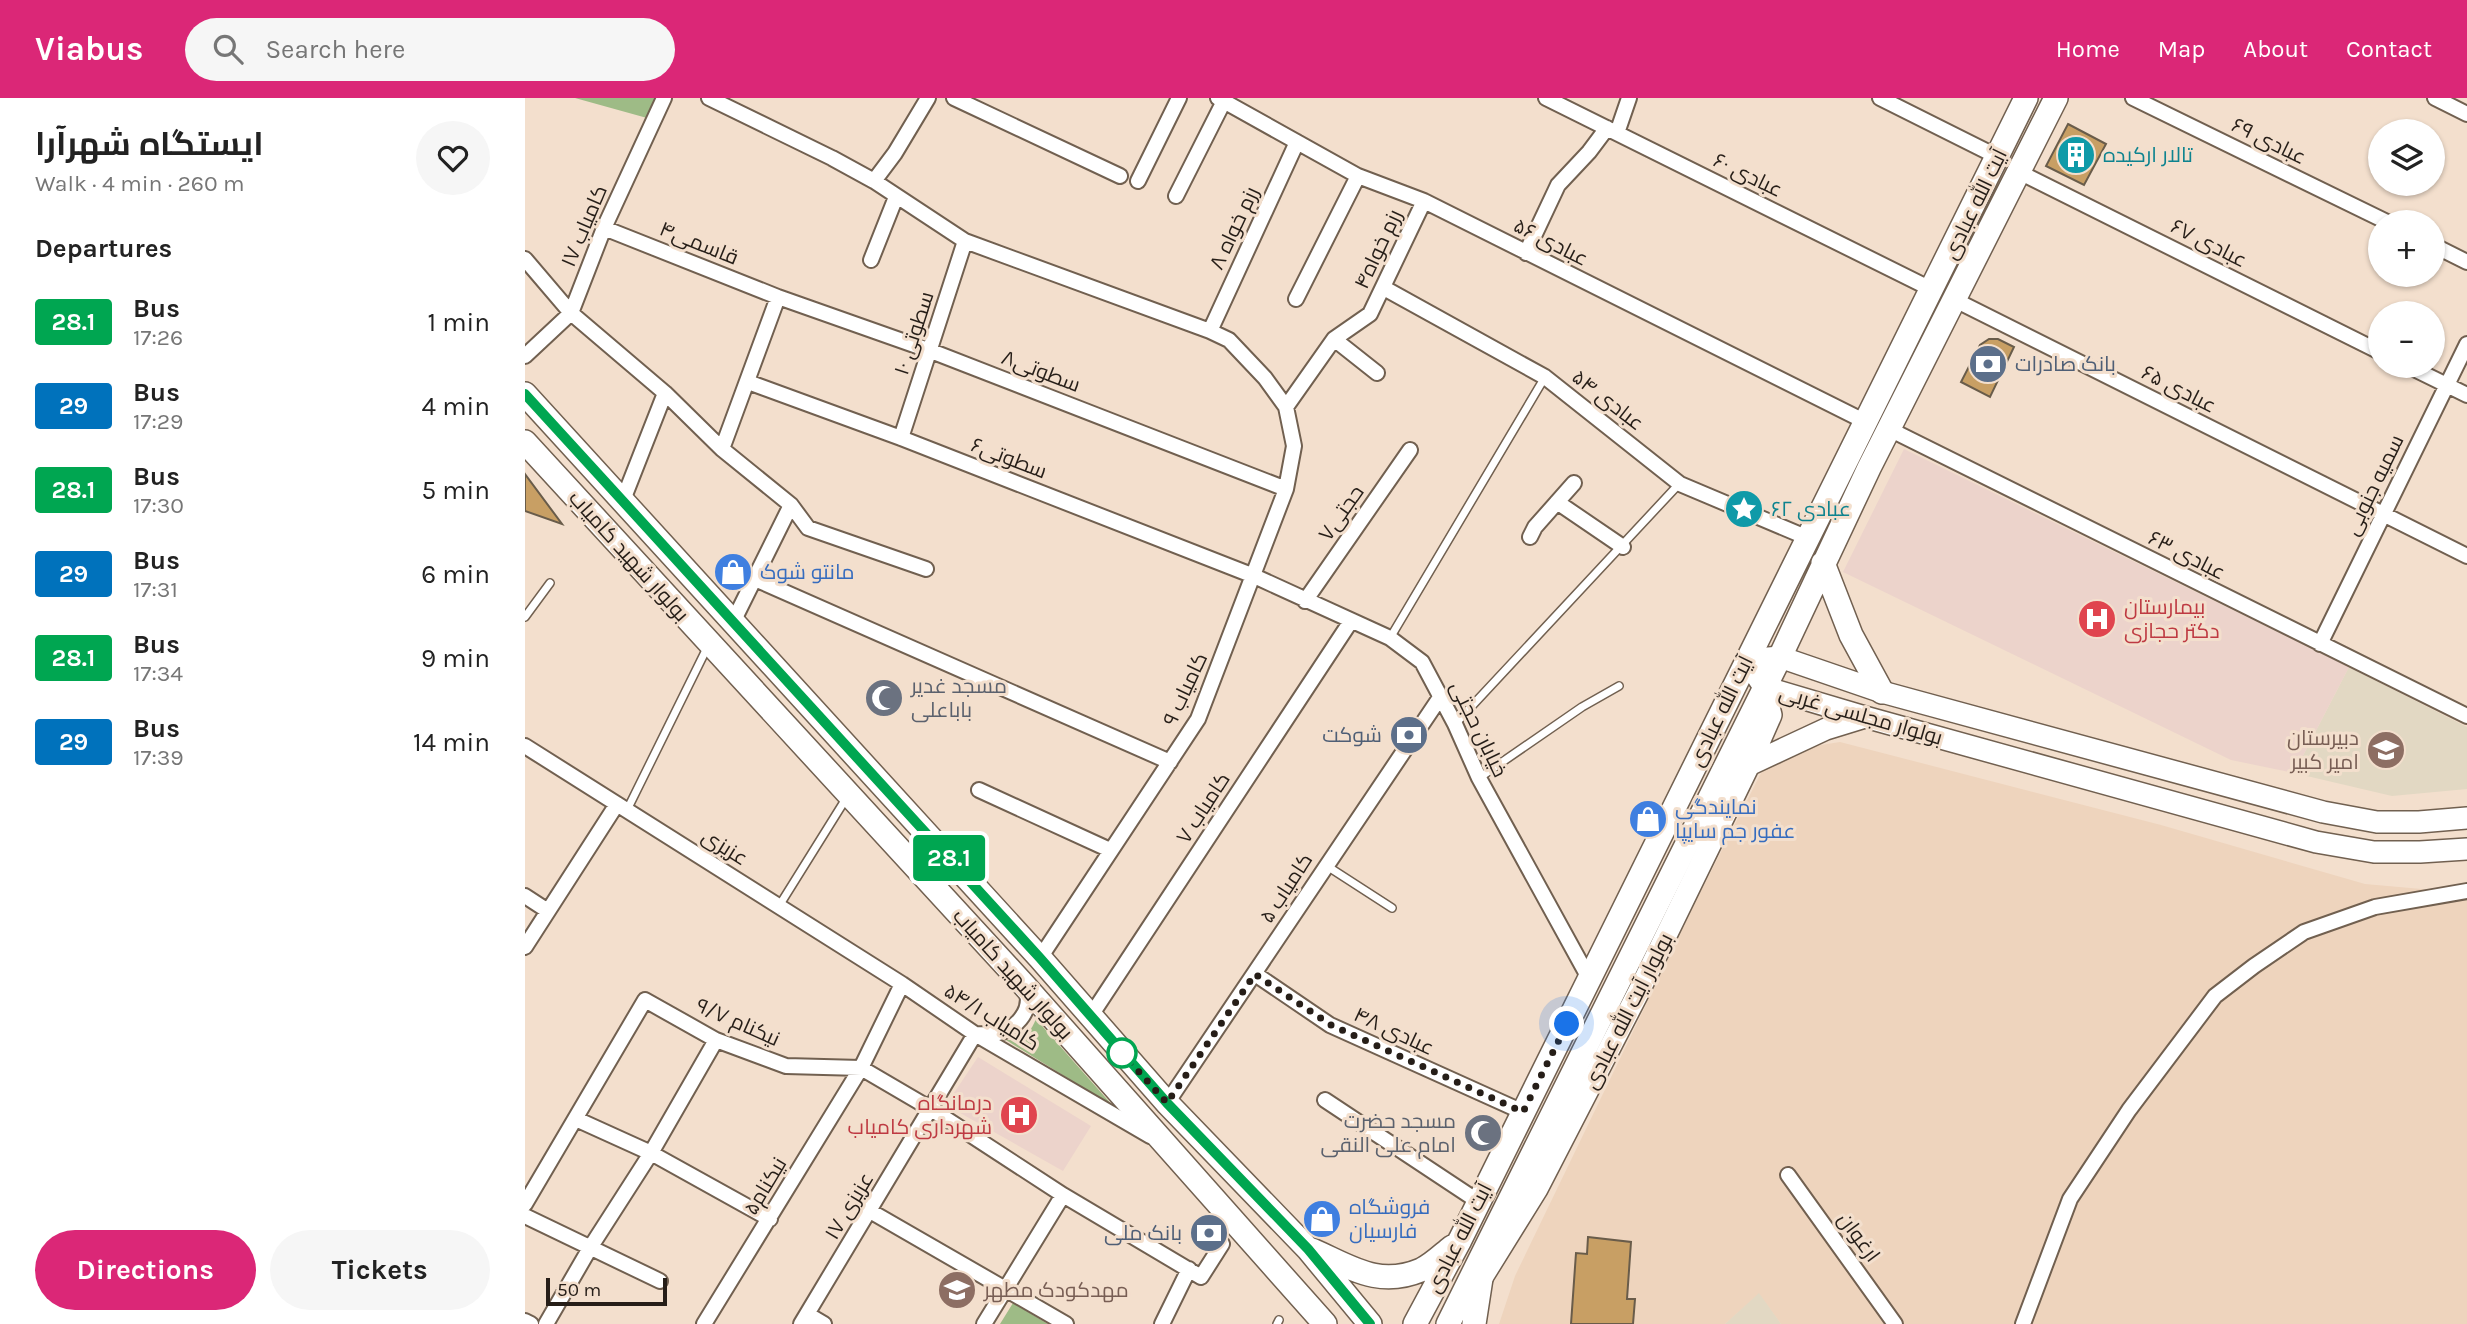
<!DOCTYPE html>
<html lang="en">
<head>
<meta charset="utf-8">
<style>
	:root { --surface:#fff; --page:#f6f6f6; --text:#222; --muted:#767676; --accent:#db2777 }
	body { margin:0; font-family:Karla,Cairo,sans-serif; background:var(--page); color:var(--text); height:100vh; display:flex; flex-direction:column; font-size:26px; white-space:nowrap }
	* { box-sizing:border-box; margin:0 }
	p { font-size:23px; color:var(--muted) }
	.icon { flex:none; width:38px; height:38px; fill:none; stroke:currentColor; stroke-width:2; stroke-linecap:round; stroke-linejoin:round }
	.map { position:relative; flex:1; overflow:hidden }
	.details { display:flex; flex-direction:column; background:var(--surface); width:525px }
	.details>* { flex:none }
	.badge { padding:0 14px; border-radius:5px; font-size:24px; line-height:46px }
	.fabs { position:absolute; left:1843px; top:21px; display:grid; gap:14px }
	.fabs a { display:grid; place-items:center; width:77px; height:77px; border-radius:50%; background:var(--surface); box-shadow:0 2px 5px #0004; font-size:35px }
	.scale { position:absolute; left:21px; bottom:18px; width:121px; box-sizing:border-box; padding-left:7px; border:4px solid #261e18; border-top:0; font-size:19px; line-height:24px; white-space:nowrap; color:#261e18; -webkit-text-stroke:5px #f3dfcd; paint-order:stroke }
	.you { position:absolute; width:35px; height:35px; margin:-18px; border:5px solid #fff; border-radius:50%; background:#1a73e8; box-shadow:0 0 0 10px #1a73e833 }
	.map>.badge { position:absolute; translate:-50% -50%; box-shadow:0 0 0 4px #fff }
	h2 { padding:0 35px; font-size:26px; line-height:63px }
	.round { display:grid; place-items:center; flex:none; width:74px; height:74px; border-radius:37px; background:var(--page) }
	.head { display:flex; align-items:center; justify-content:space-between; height:119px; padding:0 35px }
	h1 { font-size:33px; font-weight:700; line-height:52px }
	.button { display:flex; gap:14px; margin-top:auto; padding:14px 35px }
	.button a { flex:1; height:80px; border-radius:42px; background:var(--accent); color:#fff; font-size:28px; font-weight:700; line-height:80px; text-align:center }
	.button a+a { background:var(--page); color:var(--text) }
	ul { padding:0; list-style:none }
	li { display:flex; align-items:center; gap:21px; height:84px; padding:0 35px }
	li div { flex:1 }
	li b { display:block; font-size:26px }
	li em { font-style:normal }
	li .badge { min-width:77px; font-weight:700; text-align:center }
	header { display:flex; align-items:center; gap:42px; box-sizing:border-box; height:98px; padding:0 35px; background:var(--accent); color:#fff }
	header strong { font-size:33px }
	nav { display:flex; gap:38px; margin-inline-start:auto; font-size:24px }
	.search { width:490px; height:63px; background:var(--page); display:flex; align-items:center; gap:18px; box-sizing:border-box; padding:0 24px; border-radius:38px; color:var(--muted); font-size:26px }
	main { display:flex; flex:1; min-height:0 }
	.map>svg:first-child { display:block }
	.built { fill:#eed4bd }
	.education { fill:#e2d8c3 }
	.medical { fill:#ecd3cb }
	.green { fill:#9ebb86 }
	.building { fill:#c89f64; stroke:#695c4a; stroke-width:2 }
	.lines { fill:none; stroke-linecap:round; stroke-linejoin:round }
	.service-casing { stroke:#716050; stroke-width:10 }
	.minor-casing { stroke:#716050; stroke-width:18 }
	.secondary-casing { stroke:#716050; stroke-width:24 }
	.primary-casing { stroke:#716050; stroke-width:26 }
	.service { stroke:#fff; stroke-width:7 }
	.minor { stroke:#fff; stroke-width:14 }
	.secondary { stroke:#fff; stroke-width:21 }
	.primary { stroke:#fff; stroke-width:23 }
	.line-casing { stroke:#fff; stroke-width:16 }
	.line { stroke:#00a651; stroke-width:10 }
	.walk { stroke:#261e18; stroke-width:7; stroke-dasharray:0 12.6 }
	.stop-dot { fill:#fff; stroke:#00a651; stroke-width:3.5 }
	.labels { text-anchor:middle; stroke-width:6; stroke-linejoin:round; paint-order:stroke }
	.street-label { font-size:21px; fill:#261e18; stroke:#f3dfcd }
	.culture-label { font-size:21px; fill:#0d838f; stroke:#f3dfcd; text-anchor:start }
	.service-label { font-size:21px; fill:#4e5e75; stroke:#f3dfcd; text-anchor:end }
	.shop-label { font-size:21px; fill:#366cbe; stroke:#f3dfcd; text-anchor:start }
	.health-label { font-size:21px; fill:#be3a42; stroke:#f3dfcd; text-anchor:start }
	.worship-label { font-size:21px; fill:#5b616d; stroke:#f3dfcd; text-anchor:start }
	.education-label { font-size:21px; fill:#785e54; stroke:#f3dfcd; text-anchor:end }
</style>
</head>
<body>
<header>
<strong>Viabus</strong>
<div class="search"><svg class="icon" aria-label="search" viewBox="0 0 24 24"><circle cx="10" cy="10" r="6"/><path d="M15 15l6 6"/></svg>Search here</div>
<nav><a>Home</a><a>Map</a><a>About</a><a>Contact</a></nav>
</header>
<main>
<section class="details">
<div class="head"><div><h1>ایستگاه شهرآرا</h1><p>Walk · 4 min · 260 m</p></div><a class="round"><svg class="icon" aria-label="heart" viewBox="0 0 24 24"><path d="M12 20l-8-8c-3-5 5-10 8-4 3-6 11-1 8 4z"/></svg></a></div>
<h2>Departures</h2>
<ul>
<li><span class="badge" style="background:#00a651;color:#fff">28.1</span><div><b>Bus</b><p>17:26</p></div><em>1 min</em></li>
<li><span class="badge" style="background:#0072bc;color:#fff">29</span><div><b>Bus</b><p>17:29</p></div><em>4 min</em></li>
<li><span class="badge" style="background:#00a651;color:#fff">28.1</span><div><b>Bus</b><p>17:30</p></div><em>5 min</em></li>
<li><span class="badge" style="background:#0072bc;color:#fff">29</span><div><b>Bus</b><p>17:31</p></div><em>6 min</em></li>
<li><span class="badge" style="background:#00a651;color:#fff">28.1</span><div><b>Bus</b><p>17:34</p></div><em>9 min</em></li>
<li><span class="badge" style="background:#0072bc;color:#fff">29</span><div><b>Bus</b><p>17:39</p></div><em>14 min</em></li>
</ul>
<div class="button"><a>Directions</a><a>Tickets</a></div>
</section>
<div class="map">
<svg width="1942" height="1226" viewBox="0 0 1942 1226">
	<rect width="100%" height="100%" fill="#f3dfcd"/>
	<path class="built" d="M1315,644L1636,727L1840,786L1908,792L1942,785V1226H1256L1234,1196L1200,1226H974L990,1178L1174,797L1236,675L1249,663L1290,648Z"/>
	<path class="education" d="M1824,569L1942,629V691L1867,698L1769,675Z
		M1234,1195L1256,1226H1200Z"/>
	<path class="medical" d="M1379,351L1824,569L1769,675L1706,662L1318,474Z
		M453,959L566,1028L538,1073L421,1007Z"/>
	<path class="green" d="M50,0H130L122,20Z
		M511,921L588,1008L481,942C497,942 505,936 511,921Z
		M488,1205L523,1226H475Z"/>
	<path class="building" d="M1543,26L1581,46L1559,87L1521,68Z
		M1464,241H1473L1489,249L1465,299L1436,284L1455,247Z
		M0,376L37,426L0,413Z
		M1063,1139L1106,1144L1102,1201H1110L1108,1226H1046L1051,1155L1062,1156Z"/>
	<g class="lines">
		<defs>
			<path id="service" d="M0,519L25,485
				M865,540L1020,279
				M931,625L1154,386
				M954,680L1057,609L1094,588
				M102,712L182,550
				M802,768L867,810
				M254,808L322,699
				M752,1226L754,1222"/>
			<path id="minor" d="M184,0L307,60L349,83L440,143L685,233L704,242L740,280L761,309L769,348L761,391L673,621L515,860
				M429,0L595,78
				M693,0L833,78L899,103L1341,324
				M1021,0L1408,192
				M1355,0L1473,59
				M1608,0L1862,124
				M1910,0L1942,16
				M1092,35L1104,0
				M1494,74L1855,254
				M349,83L370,55L403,0
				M613,83L654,0
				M651,98L699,3
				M79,130L253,199L406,253L761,391
				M1908,147L1942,164
				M1001,155L1033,87L1064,54L1082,30
				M0,161L46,215L140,295L197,351L266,407L283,430L401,471
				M346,162L371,99
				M859,190L1020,279L1155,386L1283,440
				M771,201L833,78
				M1430,202L1942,458
				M685,233L772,44
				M809,241L852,275
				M0,258L46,215L79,130L139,0
				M1883,268L1942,297
				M223,284L376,340L729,478L865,540L897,564L930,626L954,680L1065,882
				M761,309L809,241L845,216L899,103
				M1364,331L1942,618
				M376,340L440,143
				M197,351L253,199
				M98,402L140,295
				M1032,404L1098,449
				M1005,439L1010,429L1049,385
				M230,481L645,664
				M780,503L885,352
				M208,524L266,407
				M1795,546L1942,246
				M0,648L377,886L450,936L625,1038
				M454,692L585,752
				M0,798L23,813
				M0,849L92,706
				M730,876L805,927L998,1014
				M565,919L826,523
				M451,936C457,936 463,937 468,936C489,934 509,913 501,892
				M800,1002L954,1104
				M642,1005L916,598
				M51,1021L126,1055L245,1121
				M1263,1077L1370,1226
				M0,1106L120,902L191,942L261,968L336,970L406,1011L538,1097L676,1179L697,1146
				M345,1113L541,1226
				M0,1118L135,1183
				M282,1216L299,1226
				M0,1223L6,1226
				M21,1226L65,1150L126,1055L191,942
				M179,1226L336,970L377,886
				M276,1226L450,936
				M459,1226L538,1097
				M637,1226L664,1171
				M1498,1226L1545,1101L1604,1012L1690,898L1729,868L1779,834L1850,809L1942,793"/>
			<path id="secondary" d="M1224,667L1301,631L1340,619
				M1942,720L1894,724H1852L1798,714L1357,594L1255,559L1221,562L1239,589L1340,619L1791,744L1849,754H1895L1942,751
				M953,1186L1012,1091L1114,893L1224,667L1246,617L1239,589"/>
			<path id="primary" d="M0,296L515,860L642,1005L783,1151L845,1226
				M0,344L499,887L800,1226
				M1298,465L1326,537L1357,594
				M787,1152C826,1169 853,1190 896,1172C907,1167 918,1156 927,1149
				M890,1226L935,1142L1501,0
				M923,1226L1255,559L1344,370L1531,0
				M949,1226L957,1174"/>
		</defs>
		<use href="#service" class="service-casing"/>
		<use href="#minor" class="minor-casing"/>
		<use href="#secondary" class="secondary-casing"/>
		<use href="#primary" class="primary-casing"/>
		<use href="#service" class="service"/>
		<use href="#minor" class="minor"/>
		<use href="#secondary" class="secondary"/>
		<use href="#primary" class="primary"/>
	</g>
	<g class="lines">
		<defs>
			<path id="line" d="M0,296L515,860L642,1005L783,1151L845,1226"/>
		</defs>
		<use href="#line" class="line-casing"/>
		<use href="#line" class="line"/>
		<path class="walk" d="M597,955L642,1005L730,876L806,927L998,1014L1042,926"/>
	</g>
	<defs>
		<symbol id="building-disc" viewBox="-11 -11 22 22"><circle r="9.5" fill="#0f9aa8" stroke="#f3dfcd"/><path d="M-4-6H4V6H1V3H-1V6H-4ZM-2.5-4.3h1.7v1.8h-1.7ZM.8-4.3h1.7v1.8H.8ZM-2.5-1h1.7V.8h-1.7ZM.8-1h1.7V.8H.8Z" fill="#fff"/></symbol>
		<symbol id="bank-disc" viewBox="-11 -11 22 22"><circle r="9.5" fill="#5c6f8a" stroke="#f3dfcd"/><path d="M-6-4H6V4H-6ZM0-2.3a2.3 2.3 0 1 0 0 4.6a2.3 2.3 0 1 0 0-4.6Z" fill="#fff"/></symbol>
		<symbol id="sight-disc" viewBox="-11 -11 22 22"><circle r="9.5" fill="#0f9aa8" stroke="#f3dfcd"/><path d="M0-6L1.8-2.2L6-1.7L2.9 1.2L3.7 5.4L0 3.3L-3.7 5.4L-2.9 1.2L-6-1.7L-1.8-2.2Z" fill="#fff"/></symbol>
		<symbol id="shop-disc" viewBox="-11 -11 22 22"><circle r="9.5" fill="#3f7fe0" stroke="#f3dfcd"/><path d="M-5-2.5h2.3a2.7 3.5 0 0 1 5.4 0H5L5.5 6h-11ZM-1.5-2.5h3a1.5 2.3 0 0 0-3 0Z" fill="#fff"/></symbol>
		<symbol id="hospital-disc" viewBox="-11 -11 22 22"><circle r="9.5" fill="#e0444e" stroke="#f3dfcd"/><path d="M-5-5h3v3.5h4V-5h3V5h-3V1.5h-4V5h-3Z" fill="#fff"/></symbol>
		<symbol id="mosque-disc" viewBox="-11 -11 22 22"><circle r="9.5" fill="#6b7280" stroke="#f3dfcd"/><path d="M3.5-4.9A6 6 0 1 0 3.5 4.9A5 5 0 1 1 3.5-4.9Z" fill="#fff"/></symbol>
		<symbol id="school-disc" viewBox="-11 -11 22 22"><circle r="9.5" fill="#8d6e63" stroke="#f3dfcd"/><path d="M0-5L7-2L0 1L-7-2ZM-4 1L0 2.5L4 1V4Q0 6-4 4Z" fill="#fff"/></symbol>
	</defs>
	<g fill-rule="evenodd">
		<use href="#building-disc" x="1529" y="35" width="44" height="44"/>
		<use href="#bank-disc" x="1441" y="244" width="44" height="44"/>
		<use href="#sight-disc" x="1197" y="389" width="44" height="44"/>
		<use href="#shop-disc" x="186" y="452" width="44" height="44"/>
		<use href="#hospital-disc" x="1550" y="499" width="44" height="44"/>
		<use href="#mosque-disc" x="337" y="578" width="44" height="44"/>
		<use href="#bank-disc" x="862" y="615" width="44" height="44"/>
		<use href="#school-disc" x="1839" y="630" width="44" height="44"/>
		<use href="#shop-disc" x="1101" y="699" width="44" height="44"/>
		<use href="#hospital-disc" x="472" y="995" width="44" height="44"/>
		<use href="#mosque-disc" x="936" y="1013" width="44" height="44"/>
		<use href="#shop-disc" x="775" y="1099" width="44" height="44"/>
		<use href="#bank-disc" x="662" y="1113" width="44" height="44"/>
		<use href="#school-disc" x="410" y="1170" width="44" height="44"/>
	</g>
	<circle class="stop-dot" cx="597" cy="955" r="14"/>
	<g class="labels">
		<g class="street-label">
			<text transform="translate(1744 43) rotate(26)" y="7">عبادی ۶۹</text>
			<text transform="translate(1223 77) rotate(26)" y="7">عبادی ۶۰</text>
			<text transform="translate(1450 106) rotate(-64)" y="7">آیت الله عبادی</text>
			<text transform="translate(59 128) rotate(-67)" y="7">کامیاب ۱۷</text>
			<text transform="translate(709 130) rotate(-65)" y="7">رزم خواه ۸</text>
			<text transform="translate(1026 144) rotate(27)" y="7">عبادی ۵۶</text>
			<text transform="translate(174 145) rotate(22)" y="7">قاسمی۴</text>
			<text transform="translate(1684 145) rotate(27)" y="7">عبادی ۶۷</text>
			<text transform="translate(853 151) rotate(-65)" y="7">رزم خواه۴</text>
			<text transform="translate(389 235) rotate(-72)" y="7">سطوتی ۱۰</text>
			<text transform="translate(516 273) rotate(21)" y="7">سطوتی۸</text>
			<text transform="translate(1654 291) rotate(27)" y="7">عبادی ۶۵</text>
			<text transform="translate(1083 302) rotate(38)" y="7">عبادی ۵۴</text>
			<text transform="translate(484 360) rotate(21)" y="7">سطوتی۶</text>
			<text transform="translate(1849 387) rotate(-64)" y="7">سمیه جنوبی</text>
			<text transform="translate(816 415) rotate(-55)" y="7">حجتی۷</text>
			<text transform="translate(1662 457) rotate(27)" y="7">عبادی ۶۳</text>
			<text transform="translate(104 458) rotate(48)" y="7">بولوار شهید کامیاب</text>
			<text transform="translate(660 591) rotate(-65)" y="7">کامیاب ۹</text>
			<text transform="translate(1196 613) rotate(-64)" y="7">آیت الله عبادی</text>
			<text transform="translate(1336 617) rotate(16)" y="7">بولوار مجلسی غربی</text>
			<text transform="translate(954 631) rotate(64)" y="7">خیابان حجتی</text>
			<text transform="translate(678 710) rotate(-57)" y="7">کامیاب ۷</text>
			<text transform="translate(200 749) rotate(32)" y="7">عزیزی</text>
			<text transform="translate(761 790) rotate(-57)" y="7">کامیاب ۵</text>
			<text transform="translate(488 876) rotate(48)" y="7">بولوار شهید کامیاب</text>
			<text transform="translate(1103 913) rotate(-63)" y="7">بولوار آیت الله عبادی</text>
			<text transform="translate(467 919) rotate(32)" y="7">کامیاب ۵۴/۱</text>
			<text transform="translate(213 924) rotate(24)" y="7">نیکنام ۹/۷</text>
			<text transform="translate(869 933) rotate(25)" y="7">عبادی ۴۸</text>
			<text transform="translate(240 1088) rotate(-59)" y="7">نیکنام۵</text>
			<text transform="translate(324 1108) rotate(-59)" y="7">عزیزی ۱۷</text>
			<text transform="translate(1334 1139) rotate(54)" y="7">ارغوان</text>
			<text transform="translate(934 1140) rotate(-63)" y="7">آیت الله عبادی</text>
		</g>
		<g class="culture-label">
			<text x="1578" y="64">تالار ارکیده</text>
			<text x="1246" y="418">عبادی ۶۲</text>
		</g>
		<g class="service-label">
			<text x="1490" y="273" text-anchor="start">بانک صادرات</text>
			<text x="857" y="644">شوكت</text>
			<text x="657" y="1142">بانک ملی</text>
		</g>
		<g class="shop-label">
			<text x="235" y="481">مانتو شوک</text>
			<text x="1150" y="716">نمایندگی<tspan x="1150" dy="24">عفور جم سایپا</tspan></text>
			<text x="824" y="1116">فروشگاه<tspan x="824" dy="24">فارسیان</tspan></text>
		</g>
		<g class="health-label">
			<text x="1599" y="516">بیمارستان<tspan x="1599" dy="24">دکتر حجازی</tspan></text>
			<text x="467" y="1012" text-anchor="end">درمانگاه<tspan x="467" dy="24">شهرداری کامیاب</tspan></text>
		</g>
		<g class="worship-label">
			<text x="386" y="595">مسجد غدیر<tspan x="386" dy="24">باباعلی</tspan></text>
			<text x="931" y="1030" text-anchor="end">مسجد حضرت<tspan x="931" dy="24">امام علی النقی</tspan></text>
		</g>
		<g class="education-label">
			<text x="1834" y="647">دبیرستان<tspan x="1834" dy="24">امیر کبیر</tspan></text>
			<text x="459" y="1199" text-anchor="start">مهدکودک مطهر</text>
		</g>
	</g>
</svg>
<div class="fabs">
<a><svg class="icon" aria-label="layers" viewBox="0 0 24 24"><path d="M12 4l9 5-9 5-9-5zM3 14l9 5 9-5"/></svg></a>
<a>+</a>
<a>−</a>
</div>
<div class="scale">50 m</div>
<div class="you" style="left:1042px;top:926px"></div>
<b class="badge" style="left:424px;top:760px;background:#00a651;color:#fff">28.1</b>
</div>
</main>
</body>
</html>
